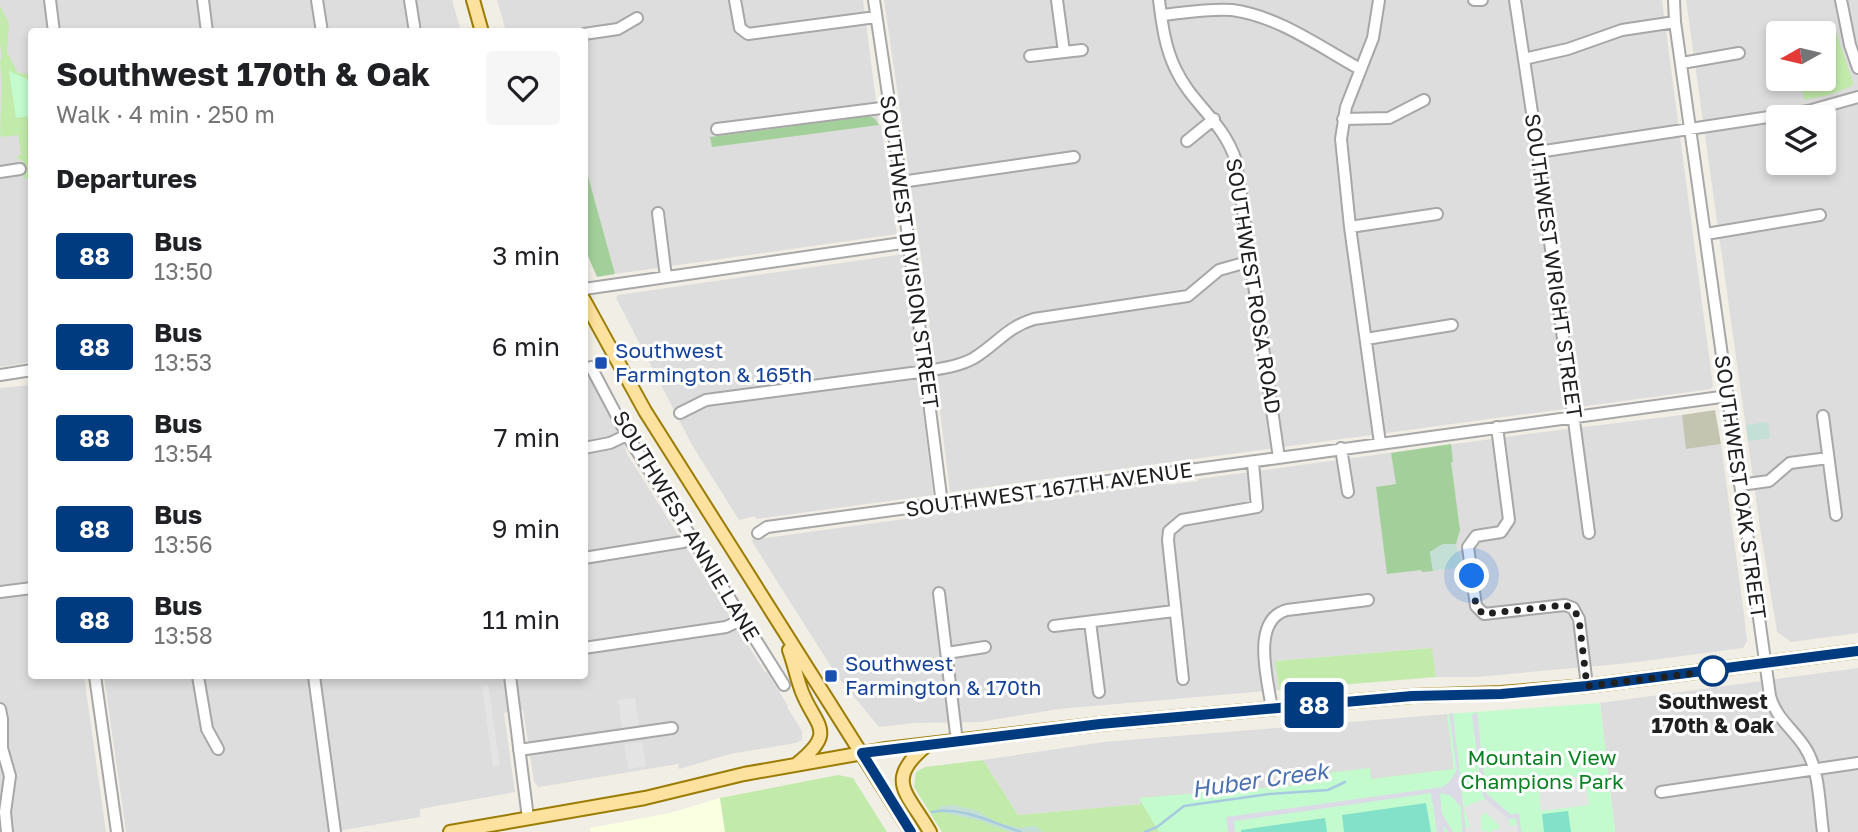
<!DOCTYPE html>
<html lang="en">
<head>
<meta charset="utf-8">
<style>
	:root { --surface:#fff; --page:#f6f6f6; --text:#202124; --muted:#757577 }
	body { margin:0; font-family:"Golos Text",sans-serif; background:var(--page); color:var(--text); height:100vh; display:flex; flex-direction:column; font-size:26px; white-space:nowrap }
	* { box-sizing:border-box; margin:0 }
	p { font-size:23px; color:var(--muted) }
	.icon { flex:none; width:38px; height:38px; fill:none; stroke:currentColor; stroke-width:2; stroke-linecap:round; stroke-linejoin:round }
	.map { position:relative; flex:1; overflow:hidden }
	.details { position:absolute; left:28px; top:28px; width:560px; height:651px; display:flex; flex-direction:column; background:var(--surface); border-radius:7px; box-shadow:0 4px 10px #0003 }
	.details>* { flex:none }
	.badge { padding:0 14px; border-radius:5px; font-size:24px; line-height:46px }
	.needle { width:46px; rotate:262deg }
	.tools { position:absolute; left:1766px; top:21px; display:grid; gap:14px }
	.tools a { display:grid; place-items:center; width:70px; height:70px; border-radius:7px; background:var(--surface); box-shadow:0 4px 10px #0003; font-size:35px }
	.you { position:absolute; width:35px; height:35px; margin:-18px; border:5px solid #fff; border-radius:50%; background:#1a73e8; box-shadow:0 0 0 10px #1a73e833 }
	.map>.badge { position:absolute; translate:-50% -50%; box-shadow:0 0 0 4px #fff }
	h2 { padding:0 28px; font-size:26px; line-height:63px }
	.round { display:grid; place-items:center; flex:none; width:74px; height:74px; border-radius:7px; background:var(--page) }
	.headline { display:flex; align-items:center; justify-content:space-between; height:119px; padding:0 28px }
	h1 { font-size:33px; font-weight:700; line-height:52px }
	ul { padding:0; list-style:none }
	li { display:flex; align-items:center; gap:21px; height:91px; padding:0 28px }
	li div { flex:1 }
	li b { display:block; font-size:26px }
	li em { font-style:normal }
	li .badge { min-width:77px; font-weight:700; text-align:center }
	.map>svg:first-child { display:block }
	.residential { fill:#dedddd; fill-rule:evenodd }
	.education { fill:#fbffe1 }
	.construction { fill:#c3c5b1 }
	.grass { fill:#c2ebab }
	.forest { fill:#a3d09a }
	.wetland { fill:#c3dfd6 }
	.park { fill:#c3fbcf }
	.pitch { fill:#83e1c9 }
	.parking { fill:#e4e4e4 }
	.plaza { fill:#dcdae6 }
	.lines { fill:none; stroke-linecap:round; stroke-linejoin:round }
	.stream { stroke:#a6cadf; stroke-width:2.5 }
	.minor-casing { stroke:#a7a7a7; stroke-width:14 }
	.major-casing { stroke:#9c7c00; stroke-width:16 }
	.minor { stroke:#fff; stroke-width:10 }
	.major { stroke:#fde19e; stroke-width:12 }
	.line-casing { stroke:#fff; stroke-width:16 }
	.line { stroke:#003b80; stroke-width:10 }
	.walk { stroke:#202020; stroke-width:7; stroke-dasharray:0 12.6 }
	.transit-dot { fill:#1a4fb4; stroke:#fff; stroke-width:2.5 }
	.stop-dot { fill:#fff; stroke:#003b80; stroke-width:3.5 }
	.labels { text-anchor:middle; stroke-width:6; stroke-linejoin:round; paint-order:stroke }
	.street-label { font-size:21px; fill:#202020; stroke:#fff }
	.transit-label { font-size:21px; fill:#164399; stroke:#fff; text-anchor:start }
	.stop-label { font-size:21px; font-weight:bold; fill:#202020; stroke:#fff }
	.park-label { font-size:21px; fill:#0a8223; stroke:#fff }
	.water-label { font-size:23px; font-style:italic; fill:#4a70b2; stroke:#fff }
</style>
</head>
<body>
<div class="map">
<svg width="1858" height="832" viewBox="0 0 1858 832">
	<rect width="100%" height="100%" fill="#f1eee6"/>
	<path class="residential" d="M0,0H452L461,31L32,32L31,81L25,179L31,178V362L0,367Z
		M497,0H863L879,124L881,125L897,234L615,274L585,165L584,32L506,31Z
		M884,0H1662L1713,386L1711,389L1660,396L950,492L919,241Z
		M1686,0H1858V633L1791,642L1777,632L1760,528ZM1778,33H1824V79H1778ZM1778,117H1824V163H1778Z
		M904,254L933,495L756,519L755,516L739,520L692,445L616,298L618,295Z
		M585,355L616,418L627,454L765,672H767L788,706L787,707L802,731V740L796,743L730,754L679,769L678,764L539,787L534,782L523,709L504,713L515,792L420,809V817L332,832H126L104,676H584Z
		M31,385L32,676H84L106,832H0V388Z
		M1682,415L1687,448L1721,444L1744,614L1747,641L1743,648L1629,663L1476,677H1436L1431,648L1276,661L1279,690L1059,709L980,722L914,723L879,727L837,676L751,540L1166,483L1167,485L1198,481V479L1543,432Z
		M1858,668V832H1615L1600,703Z
		M1448,714L1454,769L1371,779L1369,768L1311,775L1312,784L1140,798L1143,804L1018,815L983,760L1104,742Z"/>
	<path class="education" d="M720,798L725,832H591L590,828L670,813Z"/>
	<path class="construction" d="M1715,410L1721,444L1686,449L1682,415Z"/>
	<path class="grass" d="M0,6L9,23L7,52L18,73L31,74V178L24,179L22,160L16,158L21,154L18,135L3,137L0,135L2,85L0,62L2,56L0,43Z
		M1836,32L1853,82L1852,86L1829,95L1804,100L1800,79H1824V34Z
		M1432,648L1436,677L1279,690L1275,661Z
		M983,760L1018,815L1142,804L1139,798L1311,784V775L1370,768L1371,779L1454,769L1228,832H942L914,787L916,772L925,767Z
		M838,775L853,778L887,832H725L720,798Z"/>
	<path class="forest" d="M870,116L875,119L879,125L712,147L710,137Z
		M584,165H585L615,274L597,277L585,249Z
		M1451,444L1453,462H1451L1460,530L1456,544H1443L1430,552L1433,571L1422,572L1421,570L1387,574L1376,487L1396,484L1391,453Z"/>
	<path class="wetland" d="M1768,422L1770,438L1748,441L1746,425Z
		M1443,544H1456L1462,567L1433,571L1430,552Z
		M953,805L978,811L995,822L1019,828L1035,826L1043,832H1010L981,821L937,811L941,806Z"/>
	<path class="park" d="M9,71L31,81V116L16,118Z
		M1600,703L1615,832H1159L1139,798L1311,784V775L1370,768L1371,779L1454,769L1447,714Z"/>
	<path class="pitch" d="M1426,803L1431,832H1344L1342,815Z
		M1568,811L1571,832H1544L1542,814Z
		M1325,818L1327,832H1241V830Z"/>
	<path class="parking" d="M488,685L500,766L493,767L482,686Z
		M635,698L639,725L622,728L618,700Z
		M642,742L646,766L628,769L624,744Z
		M1585,776L1589,805L1541,811L1538,781Z
		M1485,799L1509,818L1510,826L1517,825L1518,832H1493L1492,830L1499,829V825L1485,812L1481,817V830L1489,832H1466L1465,828L1470,827L1464,807Z"/>
	<path class="plaza" d="M1477,712L1486,793L1511,815L1519,813L1521,832H1518L1516,818L1509,819L1485,799L1482,793L1472,715Z
		M1453,713L1466,832H1462L1461,807L1451,796L1440,793L1442,814L1453,832H1448L1444,826V832H1437L1431,793L1234,821L1235,832H1228L1226,817L1443,787L1450,781L1457,770L1449,714Z"/>
	<g class="lines">
		<path class="stream" d="M932,812C963,806 992,823 1021,832
			M1145,832L1157,827L1184,806L1269,794L1328,790L1345,782"/>
		<defs>
			<path id="minor" d="M50,0L54,32
				M203,0L207,32
				M317,0L322,32
				M410,0L415,32
				M735,0L740,28L748,34L876,17
				M874,0L901,182L942,504
				M1159,0C1162,24 1165,48 1176,70C1192,104 1223,121 1236,161L1279,458
				M1379,0L1373,38L1346,107L1341,139L1350,227L1380,443
				M1474,0H1482
				M1515,0L1538,152L1589,533
				M1674,0L1675,22L1770,696C1776,718 1792,728 1804,746C1820,769 1819,804 1823,832
				M1841,0L1850,45L1858,68
				M1161,15C1184,13 1209,8 1232,10C1278,16 1320,47 1360,69
				M584,34L618,29L637,18
				M1064,52L1082,50
				M1030,56L1064,52L1057,0
				M1524,59L1568,49L1622,30L1675,22
				M1682,63L1739,53
				M1343,119L1389,118L1424,100
				M717,129L889,107
				M1187,141L1214,119
				M1538,152L1808,111L1858,97
				M0,172L20,169
				M901,182L1074,157
				M658,213L666,277
				M1350,227L1437,214
				M1706,234L1820,215
				M584,289L909,242
				M1366,339L1452,325
				M591,367L627,435L784,685
				M0,375L32,370
				M680,413L706,400L927,371C943,368 960,366 974,358C997,344 1007,327 1034,319L1188,296L1219,270L1251,261
				M1823,416L1836,515
				M1497,427L1509,520L1501,532L1476,536L1468,547L1476,606L1484,614L1565,605L1573,608L1579,619L1587,686
				M584,448L610,443L627,435
				M1341,448L1348,492
				M1740,485L1769,481L1790,463L1828,458
				M758,533L767,527C1087,485 1408,440 1728,396
				M584,558L683,542L692,538
				M0,592L32,588
				M939,593L957,742
				M1090,622L1099,692
				M1054,626L1174,611
				M584,648L726,627L743,619
				M947,653L985,647
				M95,676L117,832
				M198,676L207,729L218,749
				M314,676L335,832
				M510,676L528,818
				M1183,679L1168,540L1169,531L1182,520L1257,507L1253,463
				M0,709L2,719V748L10,776L5,812L7,832
				M1272,709C1268,681 1250,620 1287,610L1368,600
				M519,750L672,728
				M1661,792L1858,763"/>
			<path id="major" d="M473,0L482,32
				M584,300L645,411L911,832
				M789,650C794,664 797,679 802,692C816,727 837,731 798,763
				M927,745C883,781 908,793 930,832
				M450,832L645,798L744,774L886,749L1100,724L1412,696L1501,693L1587,686L1858,651"/>
		</defs>
		<use href="#minor" class="minor-casing"/>
		<use href="#major" class="major-casing"/>
		<use href="#minor" class="minor"/>
		<use href="#major" class="major"/>
	</g>
	<g class="lines">
		<defs>
			<path id="line" d="M911,832L862,753L1100,724L1412,696L1501,694L1587,686L1858,651"/>
		</defs>
		<use href="#line" class="line-casing"/>
		<use href="#line" class="line"/>
		<path class="walk" d="M1472,576L1476,606L1483,614L1565,605L1573,608L1579,619L1587,686L1713,671"/>
	</g>
	<g class="transit-dot">
		<rect x="594" y="356" width="14" height="14" rx="3.5"/>
		<rect x="824" y="669" width="14" height="14" rx="3.5"/>
	</g>
	<circle class="stop-dot" cx="1713" cy="671" r="14"/>
	<g class="labels">
		<g class="street-label">
			<text transform="translate(909 252) rotate(82)" y="7">SOUTHWEST DIVISION STREET</text>
			<text transform="translate(1553 266) rotate(82)" y="7">SOUTHWEST WRIGHT STREET</text>
			<text transform="translate(1253 286) rotate(81)" y="7">SOUTHWEST ROSA ROAD</text>
			<text transform="translate(1740 487) rotate(82)" y="7">SOUTHWEST OAK STREET</text>
			<text transform="translate(1049 490) rotate(-8)" y="7">SOUTHWEST 167TH AVENUE</text>
			<text transform="translate(686 526) rotate(59)" y="7">SOUTHWEST ANNIE LANE</text>
		</g>
		<g class="transit-label">
			<text x="615" y="358">Southwest<tspan x="615" dy="24">Farmington &amp; 165th</tspan></text>
			<text x="845" y="671">Southwest<tspan x="845" dy="24">Farmington &amp; 170th</tspan></text>
		</g>
		<g class="stop-label">
			<text x="1713" y="709">Southwest<tspan x="1713" dy="24">170th &amp; Oak</tspan></text>
		</g>
		<g class="park-label">
			<text x="1542" y="765">Mountain View<tspan x="1542" dy="24">Champions Park</tspan></text>
		</g>
		<g class="water-label">
			<text transform="translate(1260 780) rotate(-8)" y="8">Huber Creek</text>
		</g>
	</g>
</svg>
<div class="tools">
<a><svg class="needle" viewBox="-14 -14 28 28"><path d="M0-13l5 13h-10z" fill="#e53935"/><path d="M0 13l5-13h-10z" fill="#757577"/></svg></a>
<a><svg class="icon" aria-label="layers" viewBox="0 0 24 24"><path d="M12 4l9 5-9 5-9-5zM3 14l9 5 9-5"/></svg></a>
</div>
<div class="you" style="left:1472px;top:576px"></div>
<b class="badge" style="left:1314px;top:705px;background:#003b80;color:#fff">88</b>
<section class="details">
<div class="headline"><div><h1>Southwest 170th &amp; Oak</h1><p>Walk · 4 min · 250 m</p></div><a class="round"><svg class="icon" aria-label="heart" viewBox="0 0 24 24"><path d="M12 20l-8-8c-3-5 5-10 8-4 3-6 11-1 8 4z"/></svg></a></div>
<h2>Departures</h2>
<ul>
<li><span class="badge" style="background:#003b80;color:#fff">88</span><div><b>Bus</b><p>13:50</p></div><em>3 min</em></li>
<li><span class="badge" style="background:#003b80;color:#fff">88</span><div><b>Bus</b><p>13:53</p></div><em>6 min</em></li>
<li><span class="badge" style="background:#003b80;color:#fff">88</span><div><b>Bus</b><p>13:54</p></div><em>7 min</em></li>
<li><span class="badge" style="background:#003b80;color:#fff">88</span><div><b>Bus</b><p>13:56</p></div><em>9 min</em></li>
<li><span class="badge" style="background:#003b80;color:#fff">88</span><div><b>Bus</b><p>13:58</p></div><em>11 min</em></li>
</ul>
</section>
</div>
</body>
</html>
